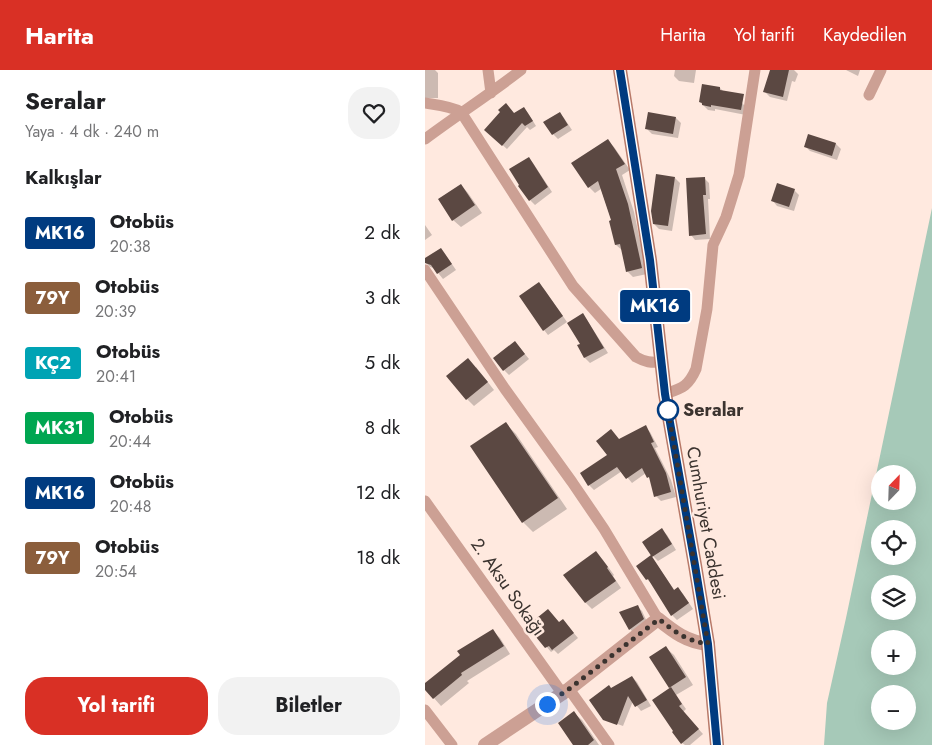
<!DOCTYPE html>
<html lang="tr">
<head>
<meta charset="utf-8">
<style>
	:root { --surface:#fff; --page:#f2f2f2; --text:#202124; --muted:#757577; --accent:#d93025 }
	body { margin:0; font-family:Jost,sans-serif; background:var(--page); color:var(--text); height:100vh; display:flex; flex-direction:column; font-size:19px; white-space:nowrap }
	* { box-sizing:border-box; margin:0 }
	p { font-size:16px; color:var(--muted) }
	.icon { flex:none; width:28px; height:28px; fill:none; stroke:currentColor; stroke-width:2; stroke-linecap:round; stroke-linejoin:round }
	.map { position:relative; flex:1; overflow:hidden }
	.details { display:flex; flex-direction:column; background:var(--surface); width:425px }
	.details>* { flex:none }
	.badge { padding:0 10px; border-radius:4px; font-size:18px; line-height:32px }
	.needle { width:32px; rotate:23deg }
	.fabs { position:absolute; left:446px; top:395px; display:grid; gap:10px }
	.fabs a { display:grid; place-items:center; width:45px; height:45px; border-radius:50%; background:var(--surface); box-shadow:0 5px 20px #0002; font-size:25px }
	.you { position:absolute; width:25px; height:25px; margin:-12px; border:4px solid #fff; border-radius:50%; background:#1a73e8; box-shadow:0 0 0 8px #1a73e833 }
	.map>.badge { position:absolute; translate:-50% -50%; box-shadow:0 0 0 2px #fff }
	h2 { padding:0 25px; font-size:19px; line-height:45px }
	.round { display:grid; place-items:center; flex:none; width:52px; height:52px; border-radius:20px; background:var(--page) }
	.summary { display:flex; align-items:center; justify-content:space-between; height:85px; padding:0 25px }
	h1 { font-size:24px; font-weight:700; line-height:38px }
	.action { display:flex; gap:10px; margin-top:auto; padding:10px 25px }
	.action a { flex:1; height:58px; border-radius:20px; background:var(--accent); color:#fff; font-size:20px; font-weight:700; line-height:58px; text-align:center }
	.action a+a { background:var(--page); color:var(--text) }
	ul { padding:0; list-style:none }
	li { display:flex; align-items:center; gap:15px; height:65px; padding:0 25px }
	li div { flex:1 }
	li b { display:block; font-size:19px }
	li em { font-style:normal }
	li .badge { min-width:55px; font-weight:700; text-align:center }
	header { display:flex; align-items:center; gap:30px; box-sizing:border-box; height:70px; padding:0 25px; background:var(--accent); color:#fff }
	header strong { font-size:24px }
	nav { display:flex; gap:28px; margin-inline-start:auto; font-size:18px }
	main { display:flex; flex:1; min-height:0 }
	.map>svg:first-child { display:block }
	.green { fill:#a6c9b8; fill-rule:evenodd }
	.shadow { fill:#0003 }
	.building { fill:#5b4842 }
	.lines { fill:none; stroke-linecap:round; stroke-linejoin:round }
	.minor { stroke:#cca094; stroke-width:11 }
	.tertiary { stroke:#cca094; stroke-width:14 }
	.secondary { stroke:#b87968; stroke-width:14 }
	.line-casing { stroke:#fff; stroke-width:11 }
	.line { stroke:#003b80; stroke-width:8 }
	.walk { stroke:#3b332f; stroke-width:5; stroke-dasharray:0 9 }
	.stop-dot { fill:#fff; stroke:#003b80; stroke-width:2.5 }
	.labels { text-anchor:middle; stroke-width:5; stroke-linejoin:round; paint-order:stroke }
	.stop-label { font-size:18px; font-weight:bold; fill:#3b332f; stroke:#ffe9df; text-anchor:start }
	.street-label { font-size:18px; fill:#3b332f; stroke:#ffe9df }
</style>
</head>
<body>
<header>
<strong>Harita</strong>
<nav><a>Harita</a><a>Yol tarifi</a><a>Kaydedilen</a></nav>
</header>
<main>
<section class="details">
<div class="summary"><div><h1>Seralar</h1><p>Yaya · 4 dk · 240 m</p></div><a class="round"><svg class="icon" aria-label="heart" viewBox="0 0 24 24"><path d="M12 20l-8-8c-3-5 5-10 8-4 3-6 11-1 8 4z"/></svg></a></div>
<h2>Kalkışlar</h2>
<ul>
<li><span class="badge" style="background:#003b80;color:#fff">MK16</span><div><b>Otobüs</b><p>20:38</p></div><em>2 dk</em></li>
<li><span class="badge" style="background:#8b5e3c;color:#fff">79Y</span><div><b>Otobüs</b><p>20:39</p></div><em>3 dk</em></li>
<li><span class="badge" style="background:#00a3b4;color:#fff">KÇ2</span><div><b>Otobüs</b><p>20:41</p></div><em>5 dk</em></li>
<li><span class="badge" style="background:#00a651;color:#fff">MK31</span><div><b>Otobüs</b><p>20:44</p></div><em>8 dk</em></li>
<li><span class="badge" style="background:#003b80;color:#fff">MK16</span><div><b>Otobüs</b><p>20:48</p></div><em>12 dk</em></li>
<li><span class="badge" style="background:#8b5e3c;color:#fff">79Y</span><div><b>Otobüs</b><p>20:54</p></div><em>18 dk</em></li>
</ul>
<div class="action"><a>Yol tarifi</a><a>Biletler</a></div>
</section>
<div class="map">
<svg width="507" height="675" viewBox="0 0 507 675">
	<rect width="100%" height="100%" fill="#ffe9df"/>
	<path class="green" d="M507,138V675H399L402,633L421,548ZM455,404H482V431H455ZM455,459H482V486H455ZM455,514H482V541H455ZM455,569H482V596H455ZM455,624H482V651H455Z"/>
	<path class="shadow" d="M0,0H10L13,3V28H0Z
		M250,0H271L269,13L254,11L249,6Z
		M347,0H369L373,4L370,12L367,11L362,31L345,27L340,22Z
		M421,0H435L433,6Z
		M295,18L299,22L317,33L322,38L321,45L290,39V41L283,40L275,32Z
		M99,39L103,43L111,56L105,60L102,57L82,79L65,64L90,45Z
		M134,43L139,48L147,60L133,69L128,64Z
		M251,48L256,53L253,68L227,64L222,59Z
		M183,71L189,77L205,100L197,105L209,142L222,204L208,207L202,201L198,181L191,175L187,151L176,119L170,123L164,117Z
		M411,74L416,79L412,90L385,81L380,76Z
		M103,88L108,93L127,122L110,135L105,130Z
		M250,108L255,113L247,161L234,159L229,154Z
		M279,108L284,113L285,129H283L285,169L270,170L266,165Z
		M36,115L43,123L57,143L36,157L28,150Z
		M369,120L374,125L369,141L352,136L348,131Z
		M0,155L7,165L0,170Z
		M16,179L20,184L31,200L18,209L9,198L5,197L0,192V190Z
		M114,214L119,219L142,252L123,265L119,260Z
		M157,245L162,250L183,283L165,293L160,288L154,276L157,274Z
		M95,278L104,289L84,305L79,300Z
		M51,297L69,320L49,336L42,329Z
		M81,354L91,364L142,439L108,462L98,452Z
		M220,357L225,362L233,377L230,378L246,410L251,427L236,431L231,426L226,410L221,403L207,413L197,401L169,420L164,415L194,370Z
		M237,460L242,465L251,480L233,491L228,486Z
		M171,483L178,490L189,505L188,506L196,518L167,539L160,532Z
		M230,492L250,521L253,519L258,524L268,539L252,550L247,545L227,514L222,509Z
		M212,536L217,541L223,554L210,564L205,559Z
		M134,553L142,555L153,568L133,584L129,580L126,582L104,556Z
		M68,561L75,568L85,584L42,611L44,613L16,636L0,618V615Z
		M241,578L249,585L268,615L251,625L261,639L258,642L278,664L265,675H260L257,673L246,618L245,617Z
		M207,607L212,612L226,636L216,641L208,631L198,656L179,649L187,619Z
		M149,643L157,650L174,675H150Z"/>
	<path class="building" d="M345,0H364L358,27L338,22Z
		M277,14L295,17V20L319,24L316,40L286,35V37L277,35V33L274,32Z
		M81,33L89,43L99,37L108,51L100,56L97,53L77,76L59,60L75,42L73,40Z
		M135,42L143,55L127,65L118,52Z
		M223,42L251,47L248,64L220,59Z
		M383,64L411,73L407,86L379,77Z
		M183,69L200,94L191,99L203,134L217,198L201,202L195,174L190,175L184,151L186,150L173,111L163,118L146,93Z
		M104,87L123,117L104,131L93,116L94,115L84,99Z
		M231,104L250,107L243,156L228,154L226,141Z
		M280,107L281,125H278L281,164L264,166L261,108Z
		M352,113L370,119L364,137L346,131Z
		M36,114L50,135L27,151L13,129Z
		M16,178L27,194L12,204L6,195L0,193V188Z
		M114,212L138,246L118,261L94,226Z
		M158,243L179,278L159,288L152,275L155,274L142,253Z
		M90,271L100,284L78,301L68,288Z
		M43,288L63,312L41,330L21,306Z
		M81,352L133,428L97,453L45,376Z
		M221,355L229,372L226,373L241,403L246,422L229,427L224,407L222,408L217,398L201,409L192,397L163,416L155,403L182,385L171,371L186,359L194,369Z
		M237,458L247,474L227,487L217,472Z
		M171,481L183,497L182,498L191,511L160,533L138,505Z
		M226,485L249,520L253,517L264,533L246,546L223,509L221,510L211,496Z
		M213,535L219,549L204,560L194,542Z
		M123,539L134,552L138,549L149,563L127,580L124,576L120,578L102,556Z
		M68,559L79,576L36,603L37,605L8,629L0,620V613L35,585L32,581Z
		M241,576L261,607L244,618L224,587Z
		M207,606L222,630L210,637L203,626L192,655L178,650L164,630L184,615L186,618Z
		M246,617L257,634L254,636L274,659L256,674L247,662L248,661L227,630Z
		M149,641L169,670L163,675H148L133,653Z"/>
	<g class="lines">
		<path class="minor" d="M63,0L66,23
			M444,25L456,0
			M0,33C12,35 25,36 36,42L148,216L211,287C220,292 226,293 236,292
			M0,69C32,45 65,24 96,0
			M0,200L80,319L147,412L179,459L233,549
			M240,324C257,318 263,317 271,299L282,239L288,175L301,147L314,105L330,0
			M0,431L137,623
			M144,619L184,675
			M0,640L27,675"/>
		<path class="tertiary" d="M60,675L144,619L233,549C249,562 262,572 283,574"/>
		<path class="secondary" d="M195,0L225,190L240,324L270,495L283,574L292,675"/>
	</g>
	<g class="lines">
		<defs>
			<path id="line" d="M195,0L225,190L240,324L270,495L283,574L292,675"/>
		</defs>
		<use href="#line" class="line-casing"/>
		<use href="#line" class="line"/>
		<path class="walk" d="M122,634L144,619L234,549C250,562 262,571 283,574L243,340"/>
	</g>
	<circle class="stop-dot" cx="243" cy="340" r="10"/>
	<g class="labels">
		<g class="stop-label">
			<text x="258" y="346">Seralar</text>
		</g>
		<g class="street-label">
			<text transform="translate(281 453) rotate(80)" y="6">Cumhuriyet Caddesi</text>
			<text transform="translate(83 517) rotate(55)" y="6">2. Aksu Sokağı</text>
		</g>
	</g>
</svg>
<div class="fabs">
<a><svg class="needle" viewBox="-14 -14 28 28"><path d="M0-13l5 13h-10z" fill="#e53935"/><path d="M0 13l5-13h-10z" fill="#757577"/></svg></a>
<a><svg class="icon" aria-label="locate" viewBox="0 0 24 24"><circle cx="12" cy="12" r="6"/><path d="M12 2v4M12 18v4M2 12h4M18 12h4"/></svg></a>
<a><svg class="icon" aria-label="layers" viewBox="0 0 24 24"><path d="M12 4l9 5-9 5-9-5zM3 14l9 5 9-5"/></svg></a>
<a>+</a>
<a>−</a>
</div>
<div class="you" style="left:122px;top:634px"></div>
<b class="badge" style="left:230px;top:236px;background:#003b80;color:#fff">MK16</b>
</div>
</main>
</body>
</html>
